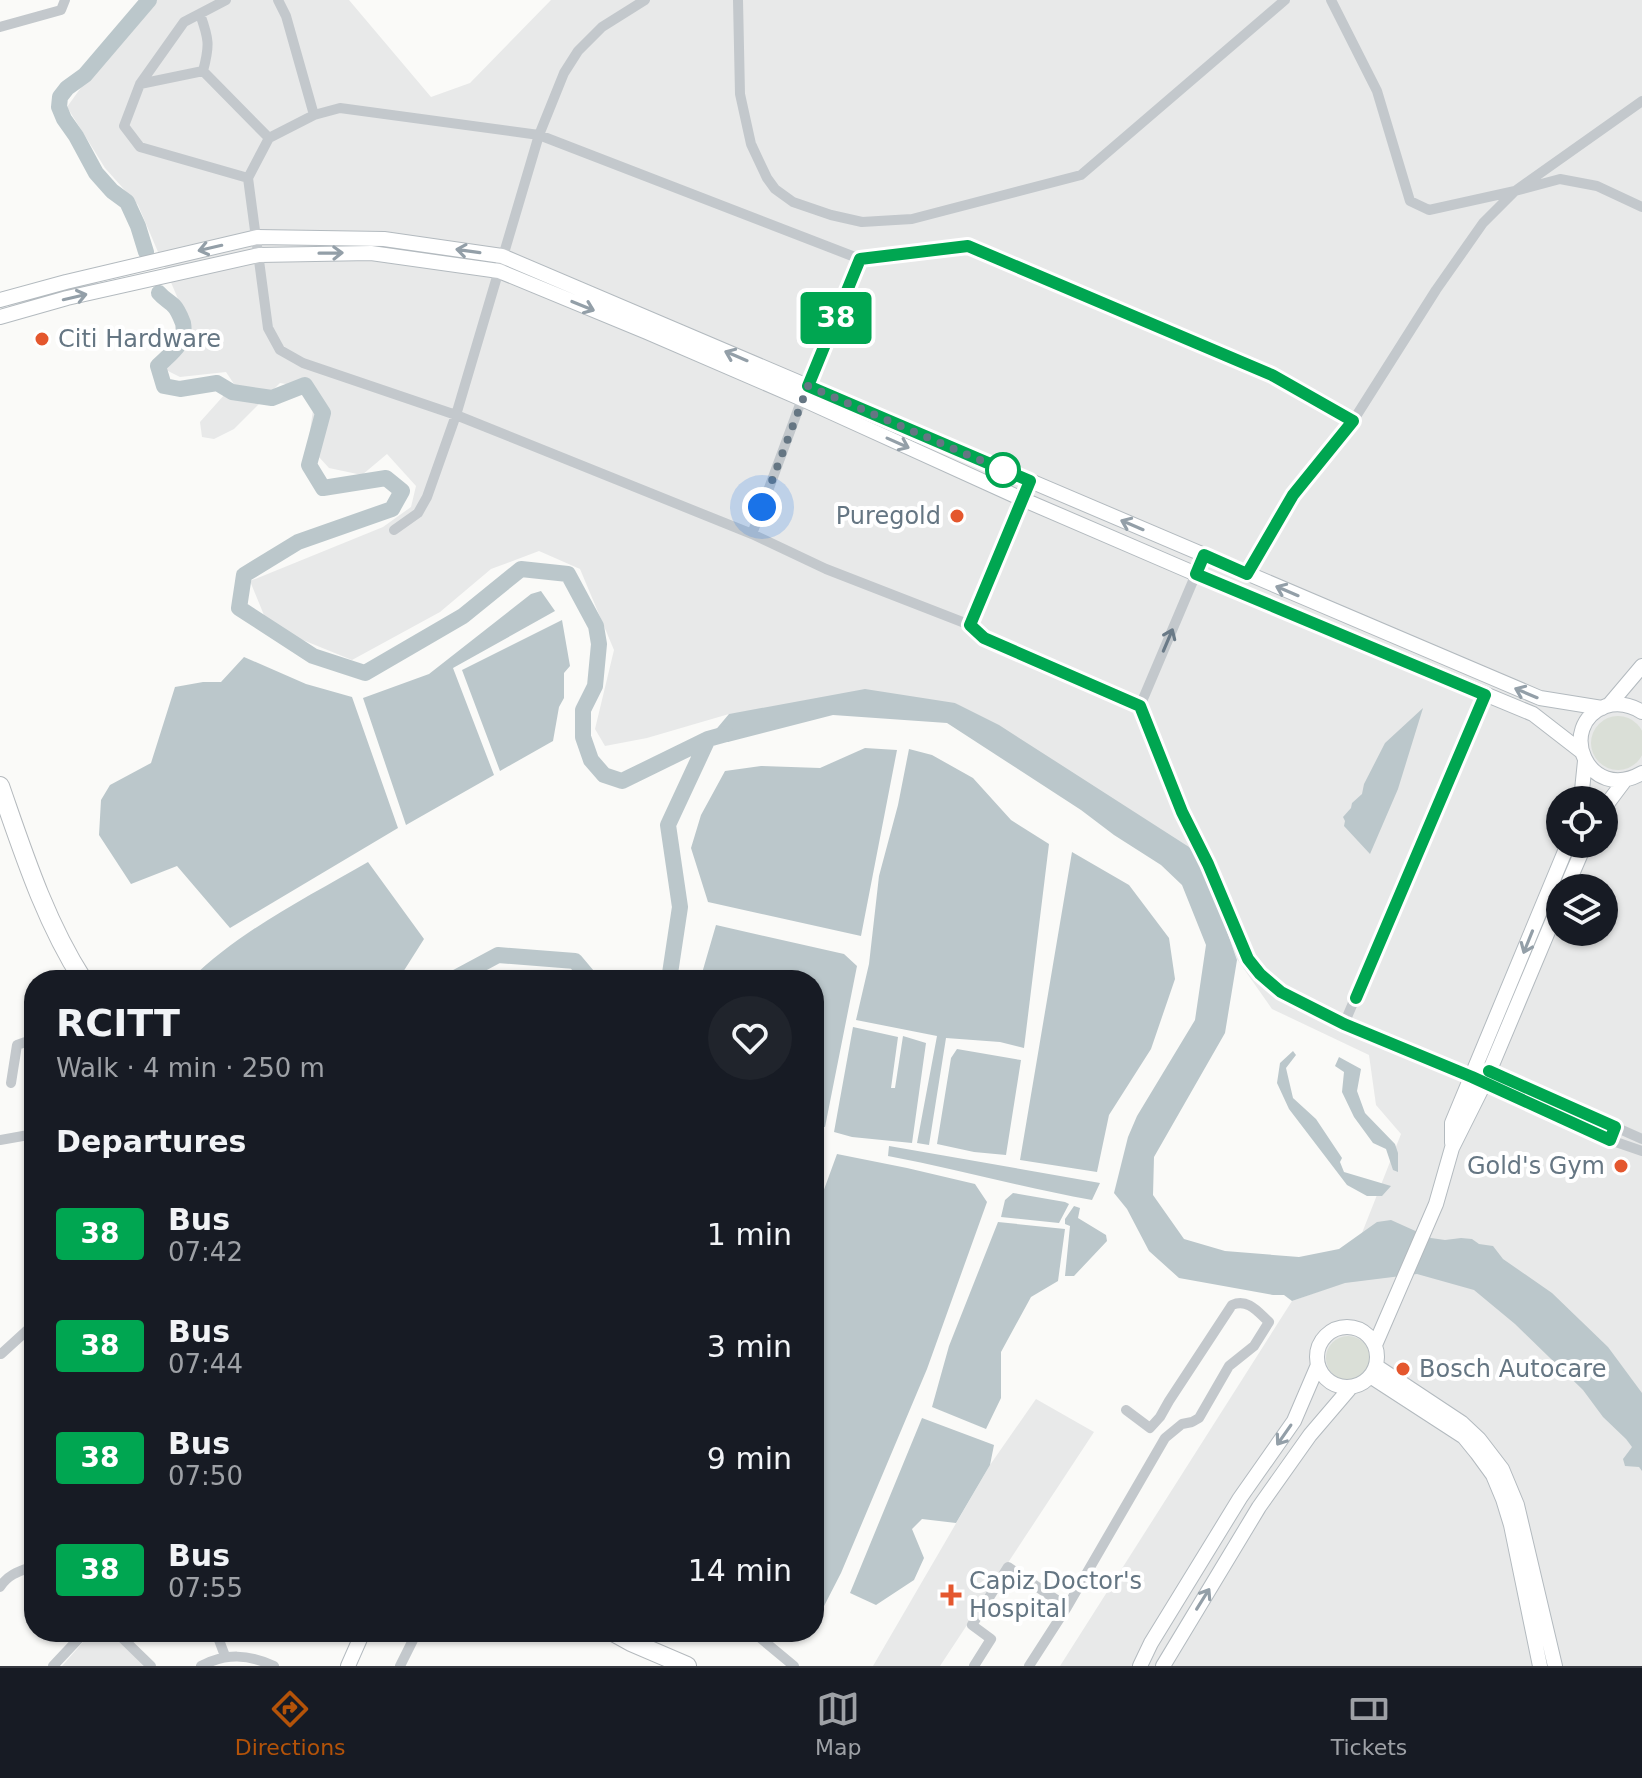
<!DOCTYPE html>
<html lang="en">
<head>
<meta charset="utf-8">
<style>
	:root { --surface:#171b24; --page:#20242c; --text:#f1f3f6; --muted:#9ea1a6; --line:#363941; --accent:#b45309 }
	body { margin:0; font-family:"DejaVu Sans",sans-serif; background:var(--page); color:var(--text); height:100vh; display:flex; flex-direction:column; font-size:30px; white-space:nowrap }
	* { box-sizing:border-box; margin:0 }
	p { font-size:26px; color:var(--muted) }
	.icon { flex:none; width:44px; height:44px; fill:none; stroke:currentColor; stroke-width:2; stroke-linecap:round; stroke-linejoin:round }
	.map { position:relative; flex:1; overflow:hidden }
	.sheet { position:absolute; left:24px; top:970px; width:800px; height:672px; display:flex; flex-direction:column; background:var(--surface); border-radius:32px; box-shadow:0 2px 6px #0004 }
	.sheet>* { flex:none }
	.badge { padding:0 16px; border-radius:6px; font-size:28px; line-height:52px }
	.fabs { position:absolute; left:1546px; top:786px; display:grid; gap:16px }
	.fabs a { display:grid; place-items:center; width:72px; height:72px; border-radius:50%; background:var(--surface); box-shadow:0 2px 6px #0004; font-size:40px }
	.you { position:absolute; width:40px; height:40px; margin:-20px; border:6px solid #fff; border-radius:50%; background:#1a73e8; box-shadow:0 0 0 12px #1a73e833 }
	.map>.badge { position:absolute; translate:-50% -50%; box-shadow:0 0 0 4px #fff }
	h2 { padding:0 32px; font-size:30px; line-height:72px }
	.round { display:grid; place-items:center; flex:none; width:84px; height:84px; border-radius:42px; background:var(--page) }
	.head { display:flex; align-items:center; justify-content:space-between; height:136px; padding:0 32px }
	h1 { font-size:38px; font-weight:700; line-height:60px }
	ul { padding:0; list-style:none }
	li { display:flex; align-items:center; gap:24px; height:112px; padding:0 32px }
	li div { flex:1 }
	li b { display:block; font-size:30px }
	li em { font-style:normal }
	li .badge { min-width:88px; font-weight:700; text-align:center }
	.tabs { display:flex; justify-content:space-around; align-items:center; height:112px; border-top:2px solid var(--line); background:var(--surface); font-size:22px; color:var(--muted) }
	.tabs a { display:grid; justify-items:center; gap:4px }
	.tabs .active { color:var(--accent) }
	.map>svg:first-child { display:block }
	.built { fill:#e8e9e9; fill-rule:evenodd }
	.green { fill:#dadfd7 }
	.water { fill:#bbc7cb }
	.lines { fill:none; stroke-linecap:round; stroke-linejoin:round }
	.river { stroke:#bbc7cb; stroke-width:16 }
	.secondary-casing { stroke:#b3babf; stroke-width:16 }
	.highway-casing { stroke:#b4b9bd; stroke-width:20 }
	.street { stroke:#c3c8cc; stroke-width:10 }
	.secondary { stroke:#fff; stroke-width:14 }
	.highway { stroke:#fff; stroke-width:18 }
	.oneway { stroke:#939fa8 }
	.oneway2 { stroke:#6a7a87 }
	.line-casing { stroke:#fff; stroke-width:18 }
	.line { stroke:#00a651; stroke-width:12 }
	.walk { stroke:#657683; stroke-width:8; stroke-dasharray:0 14.4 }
	.poi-dot { fill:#e4572e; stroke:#fff; stroke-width:3 }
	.stop-dot { fill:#fff; stroke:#00a651; stroke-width:4 }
	.labels { text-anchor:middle; stroke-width:8; stroke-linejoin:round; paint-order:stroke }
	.poi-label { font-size:24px; fill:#657683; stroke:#fff; text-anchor:start }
</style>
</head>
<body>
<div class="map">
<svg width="1642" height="1666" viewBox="0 0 1642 1666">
	<rect width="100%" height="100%" fill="#fafaf8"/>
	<path class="built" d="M144,0H349L431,97L470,83L551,0H1642V1666H1060L1292,1301L1345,1282L1362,1233L1401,1134L1376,1105L1369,1055L1272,1009L1237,959L1204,865L955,703L729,714L647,738L605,746L595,729L614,650L580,569L539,551L491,569L440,612L352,660L288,634L266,620L250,581L383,527L411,507L416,486L387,454L362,475L329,468L308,445L316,389L280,383L234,429L214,439L202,437L200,422L234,384L226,372L180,377L166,370L162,356L190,327L138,205L105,168L67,107ZM1560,800H1604V844H1560ZM1560,888H1604V932H1560Z
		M1036,1399L1094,1432L940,1666H873L990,1465Z
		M92,1632H110L145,1666H62Z"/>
	<path class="green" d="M1591 743a27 27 0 1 1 54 0a27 27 0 1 1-54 0Z
		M1326 1358a22 22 0 1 1 44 0a22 22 0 1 1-44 0Z"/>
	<path class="water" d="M541,591L555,611L453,668L494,775L406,825L363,698L429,674L531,594Z
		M562,620L570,666L564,673V698L559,707L553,741L500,771L462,670Z
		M244,657L306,684L352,697L398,828L230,928L177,866L131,884L99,835L101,800L110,785L151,763L175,687L203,682H221Z
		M865,689L955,703L999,725L1189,847L1204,865L1237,960L1225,1033L1154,1157L1153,1195L1184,1239L1225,1251L1299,1257L1339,1249L1377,1222L1391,1220L1431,1238L1445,1240L1461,1238L1472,1239L1479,1244L1493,1246L1503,1259L1552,1293L1608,1347L1642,1393V1471L1639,1467L1625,1466L1623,1459L1632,1447L1626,1439L1603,1417L1583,1390L1515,1324L1474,1290L1417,1274L1345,1283L1292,1301L1284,1295H1273L1179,1278L1149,1251L1127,1209L1114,1193L1128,1137L1137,1116L1195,1020L1206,945L1182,885L1161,865L1114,835L1081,810L947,723L833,715L728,742L708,739L729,714Z
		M1423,708L1398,789L1370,854L1344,826L1345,821L1343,817L1351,808L1352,803L1362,794L1364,784L1385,743Z
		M865,748L897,750L861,936L708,902L691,848L701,815L725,771L761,766L820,768Z
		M909,749L932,755L973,778L1011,820L1049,844L1024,1048L1000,1042L946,1038L929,1145L917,1143L937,1036L856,1020L869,964L879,876L898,805Z
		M1072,852L1129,885L1169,938L1175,979L1151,1049L1109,1115L1097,1172L1020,1160Z
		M368,862L424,939L398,980H190C240,930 308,897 368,862Z
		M716,925L844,954L857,966L825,1127L814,1126V980H700Z
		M853,1027L898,1037L891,1088H895L903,1036L926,1043L912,1143L852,1137L834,1132Z
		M957,1049L1021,1060L1006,1155L974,1152L937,1144L951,1058Z
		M1293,1051L1296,1055L1286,1068L1293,1098L1316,1119L1342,1158L1340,1162L1344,1172L1391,1186L1382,1196H1367L1347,1185L1289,1109L1277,1083L1280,1063Z
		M1339,1057L1361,1069L1357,1091L1365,1113L1395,1144L1398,1153V1172L1393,1170L1386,1149L1373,1143L1354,1117L1342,1092L1344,1072L1335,1066Z
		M889,1146L1100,1183L1092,1200C1024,1188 956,1169 888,1156Z
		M837,1154L907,1168L975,1184L987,1202L927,1369L841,1573L822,1610L814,1613V1217Z
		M1013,1193L1065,1202L1069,1204L1059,1223L1001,1217L1005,1200Z
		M1074,1206L1080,1208L1078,1218L1106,1235L1107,1241L1074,1276H1065L1070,1226L1065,1224V1219Z
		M998,1222L1065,1229L1058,1281L1031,1297L1001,1352V1398L986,1429L932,1407L949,1346Z
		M922,1418L994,1445L990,1465L956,1523L922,1519L912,1529L924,1558L914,1580L876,1605L850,1593Z"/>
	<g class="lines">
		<path class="river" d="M146,252L138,226L127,202L112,191L96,173L76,136L64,119L59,107L60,97L67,88L85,75L149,0
			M159,293C164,299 169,301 174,306C178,310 181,318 183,323C187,343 171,353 158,366L164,386L180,389L217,383L232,392L272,398L305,385L323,413L309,465L323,488L386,478L402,491L392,509L298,542L244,575L239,608L313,656L365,673L463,616L521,569L568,574L596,626L599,644L595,686L583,710V737L591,760L604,775L622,781L708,739L726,734
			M456,980L457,977L498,955L575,961L591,980
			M669,980L680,907L668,825L708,739"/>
		<defs>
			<path id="secondary" d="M0,300L66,282L257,237L384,239L502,256L1540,698L1602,708
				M0,317L67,298L259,255L371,253L499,271L647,332L802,399L1022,499L1196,574L1533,714L1582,752
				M1609,705L1642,666
				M1642,712C1631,705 1619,702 1606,706C1555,725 1588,804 1642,773
				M1581,800L1585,761
				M1604,808L1625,780
				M1566,888L1585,844
				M1452,1143V1123L1568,844
				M1317 1357a30 30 0 1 1 60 0a30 30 0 1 1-60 0Z
				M1375,1345L1436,1204L1452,1148L1484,1084L1560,903
				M1376,1366L1462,1423L1479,1439L1502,1469L1517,1505L1555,1666
				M1370,1376L1464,1437L1477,1453L1493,1475L1503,1499L1511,1525L1540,1666
				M348,1666L363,1632
				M1140,1666L1151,1643L1240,1498L1294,1421L1318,1365
				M1163,1666L1259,1507L1310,1435L1351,1387"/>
			<path id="highway" d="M0,786C23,852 45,921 83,980
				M613,1632L631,1642L687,1666"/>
		</defs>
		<use href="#secondary" class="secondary-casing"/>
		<use href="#highway" class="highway-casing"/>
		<path class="street" d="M226,0L184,22L140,84L124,126L140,147L248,178
			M278,0L286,16L314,115
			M738,0L740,94L751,144L767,178L775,189L793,202L831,215L862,222L912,219L1081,175L1285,0
			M1331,0L1377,91L1410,201L1429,210L1515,191L1642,101
			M200,14C209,39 210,45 203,71L269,138
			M0,27L61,10L65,0
			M140,84L203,71
			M394,530L418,513L427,497L456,415L539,135L564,73L578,51L602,27L645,0
			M752,534L802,399L860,259
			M1204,555L1140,706L1182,812L1233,921L1248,959L1260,974L1281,992L1344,1024L1472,1077L1610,1140L1642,1151
			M1247,574L1293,495L1353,421L1436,290L1483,223L1515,191L1560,179L1597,186L1642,207
			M970,625L1030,481
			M1140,706L984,638L970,625L826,569L752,534L456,415L303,363L280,350L268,328L248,178L269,138L314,115L340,108L539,135L860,259L968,246L1272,375L1353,421
			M1344,1024L1485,695
			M1489,1071L1642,1139
			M11,1083L17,1045L34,1039
			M0,1140L34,1134
			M1,1354L34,1324
			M0,1587C8,1574 20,1571 34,1566
			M116,1632L151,1666
			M216,1632L225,1656
			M753,1632L794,1666
			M53,1666L85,1632
			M201,1666C226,1653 248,1654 274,1666
			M400,1666L417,1632
			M974,1666L991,1639L972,1625L1008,1567L1067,1607
			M1029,1666L1067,1607L1165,1438L1182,1424L1192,1422L1199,1418L1229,1366L1254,1346L1269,1322C1258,1312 1248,1298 1232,1305L1169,1401L1160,1417L1150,1428L1126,1410"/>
		<use href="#secondary" class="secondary"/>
		<use href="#highway" class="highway"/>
	</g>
	<defs><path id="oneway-shaft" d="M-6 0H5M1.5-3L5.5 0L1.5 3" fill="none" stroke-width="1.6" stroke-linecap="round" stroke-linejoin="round" transform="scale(2)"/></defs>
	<g class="oneway">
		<use href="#oneway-shaft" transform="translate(210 248) rotate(167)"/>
		<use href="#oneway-shaft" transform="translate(468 251) rotate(-172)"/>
		<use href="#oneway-shaft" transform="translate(331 253) rotate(-1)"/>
		<use href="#oneway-shaft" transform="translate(75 297) rotate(-13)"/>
		<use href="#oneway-shaft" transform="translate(583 306) rotate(22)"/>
		<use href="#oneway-shaft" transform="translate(736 356) rotate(-157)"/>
		<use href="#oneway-shaft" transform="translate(898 443) rotate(24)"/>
		<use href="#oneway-shaft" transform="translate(1132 525) rotate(-157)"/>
		<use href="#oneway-shaft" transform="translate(1287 591) rotate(-157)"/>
		<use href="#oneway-shaft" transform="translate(1526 693) rotate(-157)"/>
		<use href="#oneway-shaft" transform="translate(1528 942) rotate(112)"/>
		<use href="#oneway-shaft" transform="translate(1284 1435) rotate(125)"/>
		<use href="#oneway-shaft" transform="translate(1203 1599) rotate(-58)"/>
	</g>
	<use class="oneway2" href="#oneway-shaft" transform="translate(1168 640) rotate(-67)"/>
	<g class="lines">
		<defs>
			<path id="line" d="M1356,998L1485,695L1196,574L1204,555L1247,574L1293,495L1353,421L1272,375L968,246L860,259L808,386L1030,481L970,625L984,638L1140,706L1182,812L1208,864L1248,959L1260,974L1281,992L1344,1024L1472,1077L1610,1140L1615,1127L1489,1071"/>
		</defs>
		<use href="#line" class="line-casing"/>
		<use href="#line" class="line"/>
		<path class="walk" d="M762,507L808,386L1003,470"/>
	</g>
	<g class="poi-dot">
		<circle cx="42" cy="339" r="8"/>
		<circle cx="957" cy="516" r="8"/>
		<circle cx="1621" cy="1166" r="8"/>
		<circle cx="1403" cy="1369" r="8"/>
		<path d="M947 1583h8v8h8v8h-8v8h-8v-8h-8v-8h8z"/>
	</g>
	<circle class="stop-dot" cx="1003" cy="470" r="16"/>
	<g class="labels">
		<g class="poi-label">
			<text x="58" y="347">Citi Hardware</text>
			<text x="941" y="524" text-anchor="end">Puregold</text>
			<text x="1605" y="1174" text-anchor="end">Gold's Gym</text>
			<text x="1419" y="1377">Bosch Autocare</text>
			<text x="969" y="1589">Capiz Doctor's<tspan x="969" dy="28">Hospital</tspan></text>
		</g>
	</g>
</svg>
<div class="fabs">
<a><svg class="icon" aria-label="locate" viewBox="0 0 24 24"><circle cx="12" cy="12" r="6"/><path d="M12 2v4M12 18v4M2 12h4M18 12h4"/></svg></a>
<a><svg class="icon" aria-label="layers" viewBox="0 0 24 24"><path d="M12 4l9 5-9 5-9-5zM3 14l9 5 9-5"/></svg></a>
</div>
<div class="you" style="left:762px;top:507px"></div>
<b class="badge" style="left:836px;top:318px;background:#00a651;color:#fff">38</b>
<section class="sheet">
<div class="head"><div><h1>RCITT</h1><p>Walk · 4 min · 250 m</p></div><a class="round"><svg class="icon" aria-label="heart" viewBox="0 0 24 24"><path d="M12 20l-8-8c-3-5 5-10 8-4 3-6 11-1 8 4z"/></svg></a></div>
<h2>Departures</h2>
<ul>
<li><span class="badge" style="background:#00a651;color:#fff">38</span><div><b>Bus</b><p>07:42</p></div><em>1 min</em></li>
<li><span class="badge" style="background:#00a651;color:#fff">38</span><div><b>Bus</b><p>07:44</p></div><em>3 min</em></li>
<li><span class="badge" style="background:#00a651;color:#fff">38</span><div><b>Bus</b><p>07:50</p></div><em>9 min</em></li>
<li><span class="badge" style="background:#00a651;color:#fff">38</span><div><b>Bus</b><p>07:55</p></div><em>14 min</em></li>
</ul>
</section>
</div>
<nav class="tabs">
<a class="active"><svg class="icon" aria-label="directions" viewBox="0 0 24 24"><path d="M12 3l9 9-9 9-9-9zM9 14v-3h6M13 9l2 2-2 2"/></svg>Directions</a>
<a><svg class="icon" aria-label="map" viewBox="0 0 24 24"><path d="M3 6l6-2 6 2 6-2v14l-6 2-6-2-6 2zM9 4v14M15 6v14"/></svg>Map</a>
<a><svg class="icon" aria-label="tickets" viewBox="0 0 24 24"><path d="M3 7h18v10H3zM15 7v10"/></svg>Tickets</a>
</nav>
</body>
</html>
